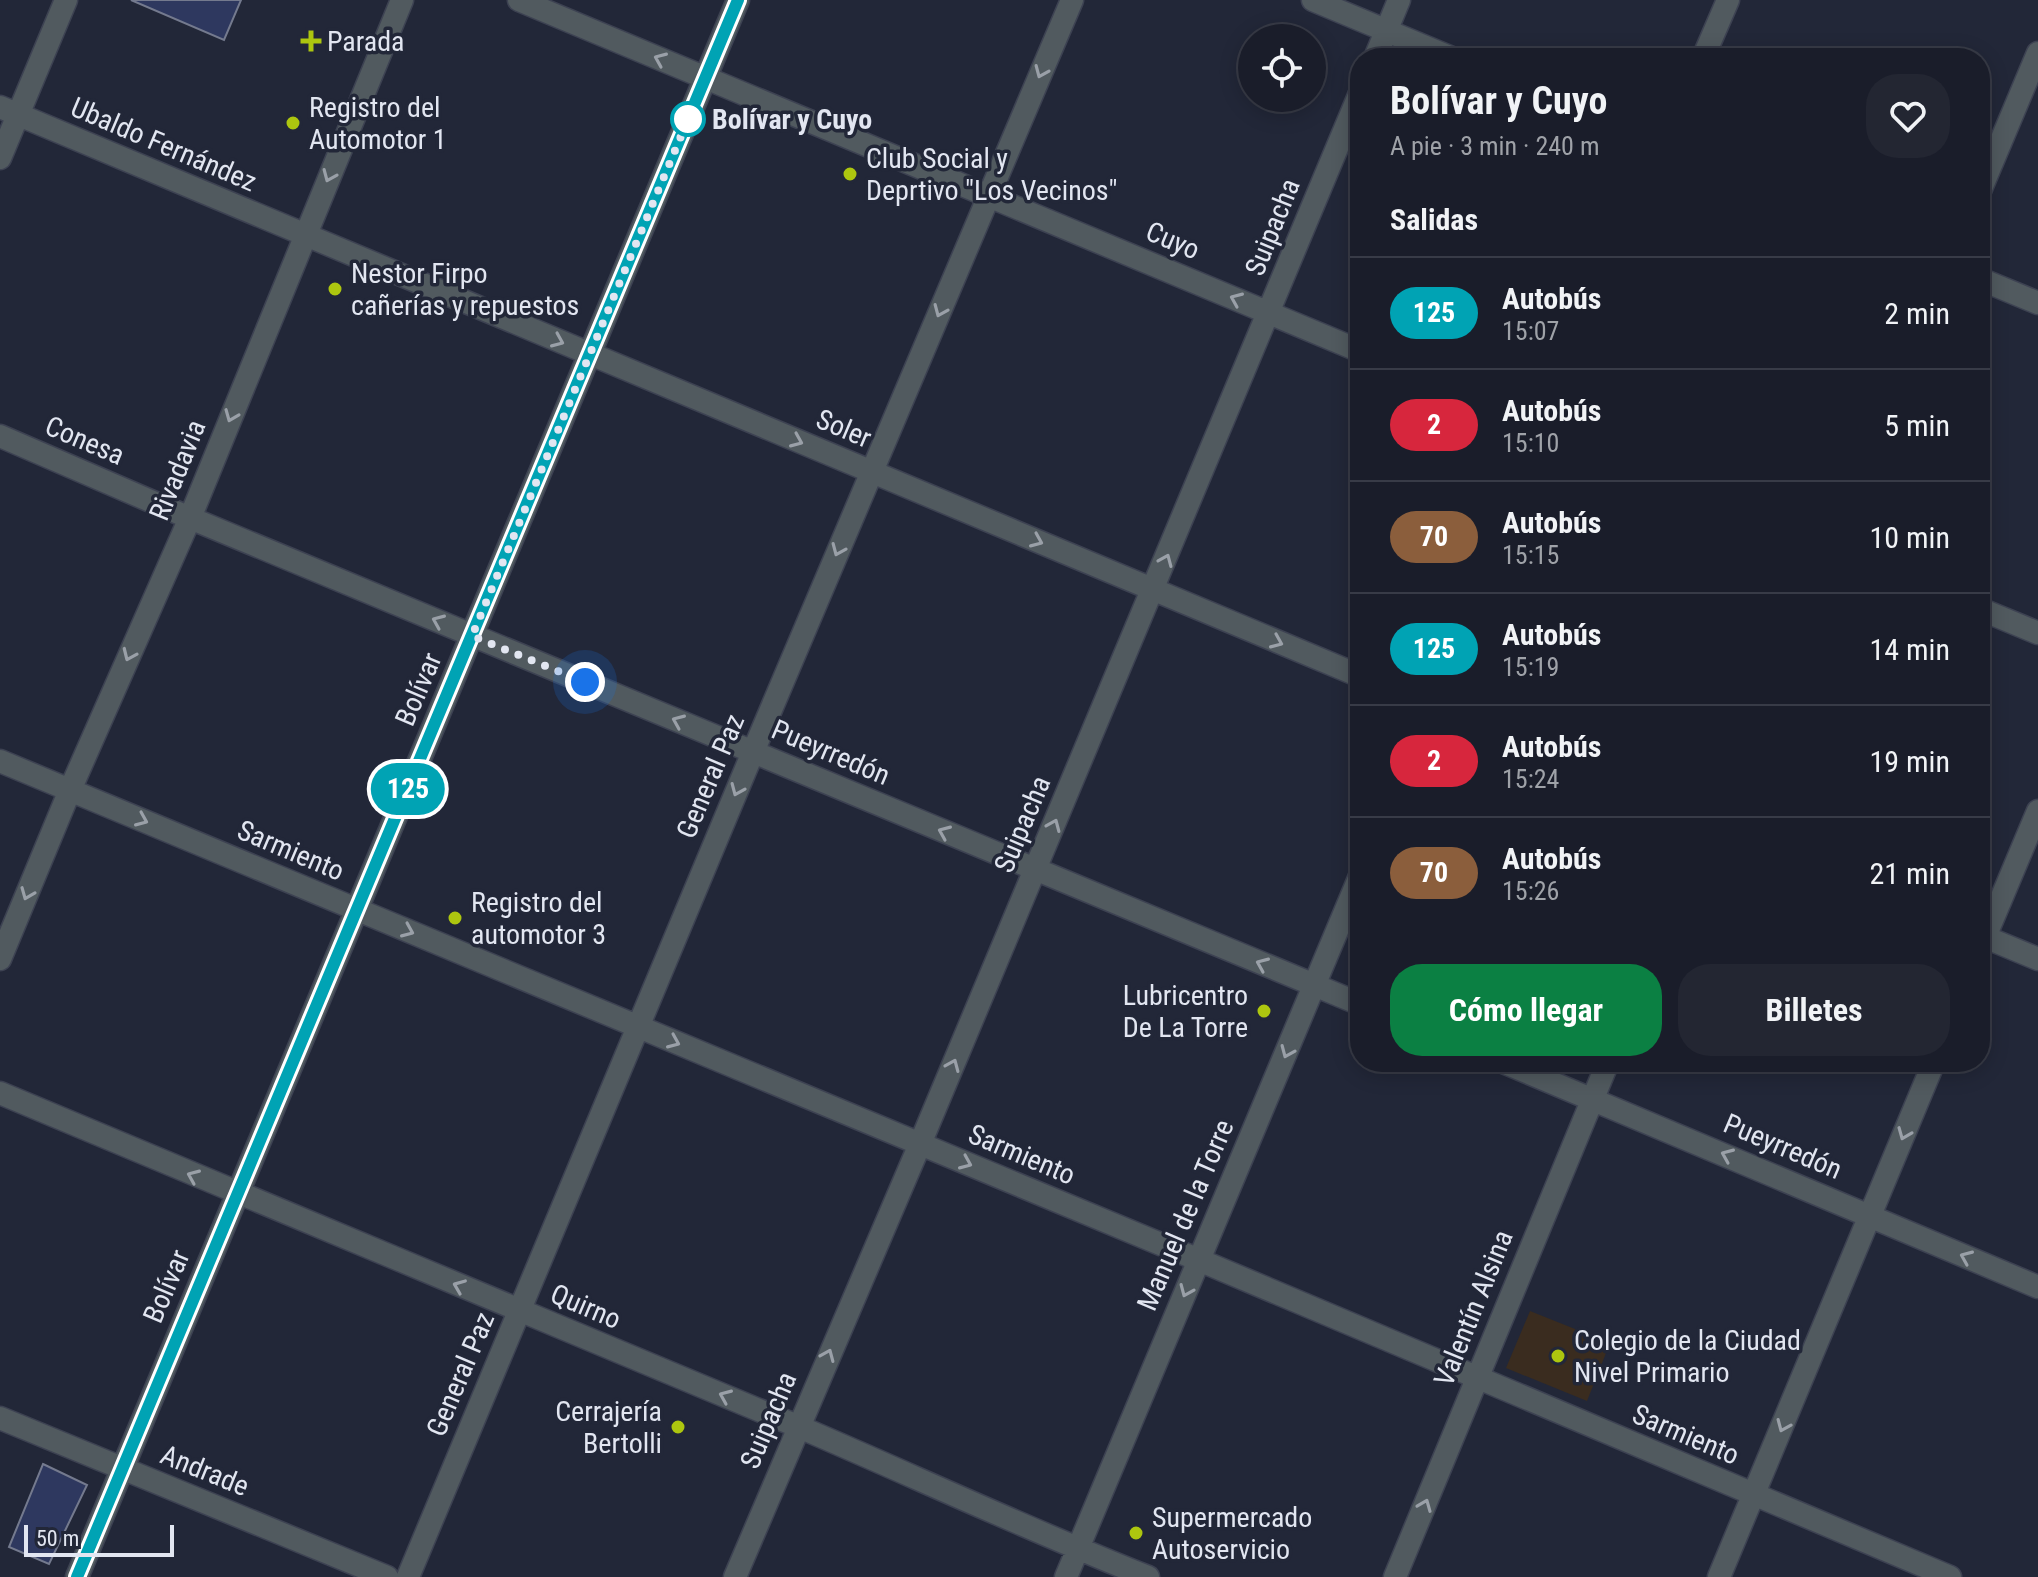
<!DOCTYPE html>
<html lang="es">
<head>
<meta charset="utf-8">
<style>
	:root { --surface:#1a1d2a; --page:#232632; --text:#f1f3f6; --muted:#9fa2a8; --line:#383b47; --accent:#0b8043 }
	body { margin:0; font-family:"Roboto Condensed",sans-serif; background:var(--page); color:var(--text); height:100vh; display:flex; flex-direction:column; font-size:30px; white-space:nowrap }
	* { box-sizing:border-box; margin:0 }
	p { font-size:26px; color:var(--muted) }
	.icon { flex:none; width:44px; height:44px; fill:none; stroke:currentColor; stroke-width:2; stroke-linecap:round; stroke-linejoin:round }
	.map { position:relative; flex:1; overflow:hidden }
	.side { position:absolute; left:1350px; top:48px; width:640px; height:1024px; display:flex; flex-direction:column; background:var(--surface); border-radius:32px; box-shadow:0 4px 20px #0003,0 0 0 2px var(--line) }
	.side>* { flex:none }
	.badge { padding:0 16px; border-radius:26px; font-size:28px; line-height:52px }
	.fabs { position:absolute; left:1238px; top:24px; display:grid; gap:16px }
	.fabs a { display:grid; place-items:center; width:88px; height:88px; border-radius:50%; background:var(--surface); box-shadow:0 4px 20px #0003,0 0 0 2px var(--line); font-size:40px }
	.scale { position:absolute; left:24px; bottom:20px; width:150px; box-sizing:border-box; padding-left:8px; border:4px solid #e2e6f1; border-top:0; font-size:22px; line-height:28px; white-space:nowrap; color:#e2e6f1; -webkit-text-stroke:6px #222738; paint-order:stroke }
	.you { position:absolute; width:40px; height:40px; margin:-20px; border:6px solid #fff; border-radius:50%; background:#1a73e8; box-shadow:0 0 0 12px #1a73e833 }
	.map>.badge { position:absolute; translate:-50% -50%; box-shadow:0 0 0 4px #fff }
	h2 { padding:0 40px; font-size:30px; line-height:72px }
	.round { display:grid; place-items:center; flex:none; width:84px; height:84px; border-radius:32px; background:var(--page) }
	.head { display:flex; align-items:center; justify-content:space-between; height:136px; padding:0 40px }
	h1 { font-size:38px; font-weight:700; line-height:60px }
	.button { display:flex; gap:16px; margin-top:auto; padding:16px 40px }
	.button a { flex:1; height:92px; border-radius:32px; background:var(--accent); color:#fff; font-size:32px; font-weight:700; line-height:92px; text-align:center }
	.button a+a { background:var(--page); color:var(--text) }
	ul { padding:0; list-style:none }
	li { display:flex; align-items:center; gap:24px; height:112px; padding:0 40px; border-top:2px solid var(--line) }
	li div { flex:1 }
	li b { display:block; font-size:30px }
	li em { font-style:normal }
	li .badge { min-width:88px; font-weight:700; text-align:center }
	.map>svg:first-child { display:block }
	.education { fill:#3a2c1f }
	.building { fill:#2e385f; stroke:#747a8e; stroke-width:2 }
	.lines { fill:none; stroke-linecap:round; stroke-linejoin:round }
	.minor-casing { stroke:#3d4252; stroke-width:25 }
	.minor { stroke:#515a5f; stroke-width:22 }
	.oneway { stroke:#9aa0a8 }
	.line-casing { stroke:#fff; stroke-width:18 }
	.line { stroke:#00a3b4; stroke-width:12 }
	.walk { stroke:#e2e6f1; stroke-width:8; stroke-dasharray:0 14.4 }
	.poi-dot { fill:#adc60f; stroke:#222738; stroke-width:3 }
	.stop-dot { fill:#fff; stroke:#00a3b4; stroke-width:4 }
	.labels { text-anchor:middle; stroke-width:7; stroke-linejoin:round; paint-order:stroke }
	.poi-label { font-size:28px; fill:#e2e6f1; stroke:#222738; text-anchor:start }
	.stop-label { font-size:28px; font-weight:bold; fill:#e2e6f1; stroke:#222738; text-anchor:start }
	.street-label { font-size:28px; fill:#e2e6f1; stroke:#222738 }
</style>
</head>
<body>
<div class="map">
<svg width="2038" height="1577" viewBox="0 0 2038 1577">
	<rect width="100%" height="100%" fill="#222738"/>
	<path class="education" d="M1530,1311L1610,1343L1587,1401L1506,1368Z"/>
	<path class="building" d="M131,0H241L224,40Z
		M43,1464L87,1485L49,1564L9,1547Z"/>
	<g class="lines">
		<defs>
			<path id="minor" d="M519,0L1360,351
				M1313,0L1452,58
				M1375,58L1399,0
				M1703,58L1728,0
				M0,107L1360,676
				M0,158L66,0
				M1980,191L2038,53
				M1980,279L2038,303
				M0,436L190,518L1360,1004
				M1980,609L2038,633
				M0,761L1199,1260L1950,1577
				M1980,935L2038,959
				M1980,949L2038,811
				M0,959L70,790L190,518L402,0
				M1503,1062L2038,1287
				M0,1093C265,1206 532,1313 797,1426C914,1476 1029,1530 1148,1577
				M0,1418L387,1577
				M77,1577L738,0
				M408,1577L753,752L1072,0
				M735,1577L920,1144L1360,93
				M1066,1577L1360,876
				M1395,1577L1608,1062
				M1719,1577L1934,1062"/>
		</defs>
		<use href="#minor" class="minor-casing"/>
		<use href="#minor" class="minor"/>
	</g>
	<defs><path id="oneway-chevron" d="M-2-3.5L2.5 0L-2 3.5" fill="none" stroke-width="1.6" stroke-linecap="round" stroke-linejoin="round" transform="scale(2)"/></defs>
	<g class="oneway">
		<use href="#oneway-chevron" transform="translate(660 59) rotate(-157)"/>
		<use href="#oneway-chevron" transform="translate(1041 72) rotate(113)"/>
		<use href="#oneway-chevron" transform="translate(329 176) rotate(113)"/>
		<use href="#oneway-chevron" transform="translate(1236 299) rotate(-157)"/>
		<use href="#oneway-chevron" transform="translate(940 311) rotate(113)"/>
		<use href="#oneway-chevron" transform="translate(558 341) rotate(23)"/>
		<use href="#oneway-chevron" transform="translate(231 416) rotate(112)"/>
		<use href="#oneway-chevron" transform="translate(797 441) rotate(23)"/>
		<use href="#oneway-chevron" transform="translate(1037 541) rotate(23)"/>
		<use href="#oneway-chevron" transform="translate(838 550) rotate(113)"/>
		<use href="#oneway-chevron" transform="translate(1166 560) rotate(-67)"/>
		<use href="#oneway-chevron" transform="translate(438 621) rotate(-157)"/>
		<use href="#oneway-chevron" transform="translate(1277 642) rotate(23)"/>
		<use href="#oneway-chevron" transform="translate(129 655) rotate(114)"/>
		<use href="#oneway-chevron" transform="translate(678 721) rotate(-157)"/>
		<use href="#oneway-chevron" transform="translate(737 790) rotate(113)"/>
		<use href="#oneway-chevron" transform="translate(142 820) rotate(23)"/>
		<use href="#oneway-chevron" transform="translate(1054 825) rotate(-67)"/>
		<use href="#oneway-chevron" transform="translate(944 832) rotate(-157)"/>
		<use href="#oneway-chevron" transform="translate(27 894) rotate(112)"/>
		<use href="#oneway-chevron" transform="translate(408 931) rotate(23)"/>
		<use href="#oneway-chevron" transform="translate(1262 964) rotate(-157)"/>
		<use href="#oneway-chevron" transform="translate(674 1042) rotate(23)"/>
		<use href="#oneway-chevron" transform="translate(1287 1052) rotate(113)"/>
		<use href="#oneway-chevron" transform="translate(953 1065) rotate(-67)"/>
		<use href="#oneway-chevron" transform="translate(1904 1134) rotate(112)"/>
		<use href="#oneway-chevron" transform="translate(1727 1155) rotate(-157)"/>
		<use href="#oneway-chevron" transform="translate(966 1163) rotate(23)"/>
		<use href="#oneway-chevron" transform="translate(193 1176) rotate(-157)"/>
		<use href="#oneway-chevron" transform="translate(1966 1257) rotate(-157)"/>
		<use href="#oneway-chevron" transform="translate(459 1286) rotate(-158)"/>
		<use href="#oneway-chevron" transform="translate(1186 1291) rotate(113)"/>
		<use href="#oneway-chevron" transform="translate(828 1355) rotate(-67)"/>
		<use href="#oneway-chevron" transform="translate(725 1396) rotate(-157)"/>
		<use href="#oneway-chevron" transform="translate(1783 1426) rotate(113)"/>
		<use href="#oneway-chevron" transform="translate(1425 1505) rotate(-68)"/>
	</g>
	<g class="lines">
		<defs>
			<path id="line" d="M77,1577L738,0"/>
		</defs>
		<use href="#line" class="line-casing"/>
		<use href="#line" class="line"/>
		<path class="walk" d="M585,682L472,636L694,105L688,119"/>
	</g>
	<g class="poi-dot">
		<path d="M307 29h8v8h8v8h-8v8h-8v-8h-8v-8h8z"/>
		<circle cx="293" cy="123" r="8"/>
		<circle cx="850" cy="174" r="8"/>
		<circle cx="335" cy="289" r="8"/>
		<circle cx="455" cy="918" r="8"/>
		<circle cx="1264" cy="1011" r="8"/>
		<circle cx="1558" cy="1356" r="8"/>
		<circle cx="678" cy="1427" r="8"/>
		<circle cx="1136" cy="1533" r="8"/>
	</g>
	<circle class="stop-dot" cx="688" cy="119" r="16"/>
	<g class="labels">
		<g class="poi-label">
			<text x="327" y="51">Parada</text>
			<text x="309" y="117">Registro del<tspan x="309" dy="32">Automotor 1</tspan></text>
			<text x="866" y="168">Club Social y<tspan x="866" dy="32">Deprtivo "Los Vecinos"</tspan></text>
			<text x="351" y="283">Nestor Firpo<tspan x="351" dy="32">cañerías y repuestos</tspan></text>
			<text x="471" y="912">Registro del<tspan x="471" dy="32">automotor 3</tspan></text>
			<text x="1248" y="1005" text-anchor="end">Lubricentro<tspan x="1248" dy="32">De La Torre</tspan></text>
			<text x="1574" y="1350">Colegio de la Ciudad<tspan x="1574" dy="32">Nivel Primario</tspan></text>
			<text x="662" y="1421" text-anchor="end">Cerrajería<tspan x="662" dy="32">Bertolli</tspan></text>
			<text x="1152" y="1527">Supermercado<tspan x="1152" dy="32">Autoservicio</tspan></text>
		</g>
		<g class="stop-label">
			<text x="712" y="129">Bolívar y Cuyo</text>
		</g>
		<g class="street-label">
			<text transform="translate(164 144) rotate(23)" y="10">Ubaldo Fernández</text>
			<text transform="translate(1272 227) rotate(-68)" y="10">Suipacha</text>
			<text transform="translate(1173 240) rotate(23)" y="10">Cuyo</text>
			<text transform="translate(844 428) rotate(23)" y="10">Soler</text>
			<text transform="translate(85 440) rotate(23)" y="10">Conesa</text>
			<text transform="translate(177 470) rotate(-68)" y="10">Rivadavia</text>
			<text transform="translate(418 689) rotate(-67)" y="10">Bolívar</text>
			<text transform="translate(831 752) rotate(23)" y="10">Pueyrredón</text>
			<text transform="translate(710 776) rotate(-67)" y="10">General Paz</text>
			<text transform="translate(1022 824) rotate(-67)" y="10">Suipacha</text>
			<text transform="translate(291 850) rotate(23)" y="10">Sarmiento</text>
			<text transform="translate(1783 1146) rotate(23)" y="10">Pueyrredón</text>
			<text transform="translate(1022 1154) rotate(23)" y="10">Sarmiento</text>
			<text transform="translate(1185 1215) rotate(-67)" y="10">Manuel de la Torre</text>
			<text transform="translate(166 1286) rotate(-67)" y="10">Bolívar</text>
			<text transform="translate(586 1306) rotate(23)" y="10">Quirno</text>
			<text transform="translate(1473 1308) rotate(-68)" y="10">Valentín Alsina</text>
			<text transform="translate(460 1374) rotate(-67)" y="10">General Paz</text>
			<text transform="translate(768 1420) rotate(-67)" y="10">Suipacha</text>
			<text transform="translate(1686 1434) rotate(23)" y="10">Sarmiento</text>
			<text transform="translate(205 1470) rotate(22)" y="10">Andrade</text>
		</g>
	</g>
</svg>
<div class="fabs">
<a><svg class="icon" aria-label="locate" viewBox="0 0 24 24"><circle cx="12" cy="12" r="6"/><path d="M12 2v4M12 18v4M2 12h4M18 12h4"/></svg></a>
</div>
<div class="scale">50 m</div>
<div class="you" style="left:585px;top:682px"></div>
<b class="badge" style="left:408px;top:789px;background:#00a3b4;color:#fff">125</b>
<section class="side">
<div class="head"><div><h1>Bolívar y Cuyo</h1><p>A pie · 3 min · 240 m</p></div><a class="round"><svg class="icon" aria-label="heart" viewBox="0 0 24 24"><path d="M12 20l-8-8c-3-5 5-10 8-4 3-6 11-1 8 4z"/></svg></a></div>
<h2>Salidas</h2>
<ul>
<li><span class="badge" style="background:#00a3b4;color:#fff">125</span><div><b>Autobús</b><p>15:07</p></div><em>2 min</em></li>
<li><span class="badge" style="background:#d7263d;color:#fff">2</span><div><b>Autobús</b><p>15:10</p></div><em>5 min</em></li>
<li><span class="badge" style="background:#8b5e3c;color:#fff">70</span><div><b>Autobús</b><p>15:15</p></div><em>10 min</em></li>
<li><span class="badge" style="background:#00a3b4;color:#fff">125</span><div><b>Autobús</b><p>15:19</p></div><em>14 min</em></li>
<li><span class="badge" style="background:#d7263d;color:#fff">2</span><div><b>Autobús</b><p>15:24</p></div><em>19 min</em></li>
<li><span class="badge" style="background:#8b5e3c;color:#fff">70</span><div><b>Autobús</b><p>15:26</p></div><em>21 min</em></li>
</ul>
<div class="button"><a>Cómo llegar</a><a>Billetes</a></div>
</section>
</div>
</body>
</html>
